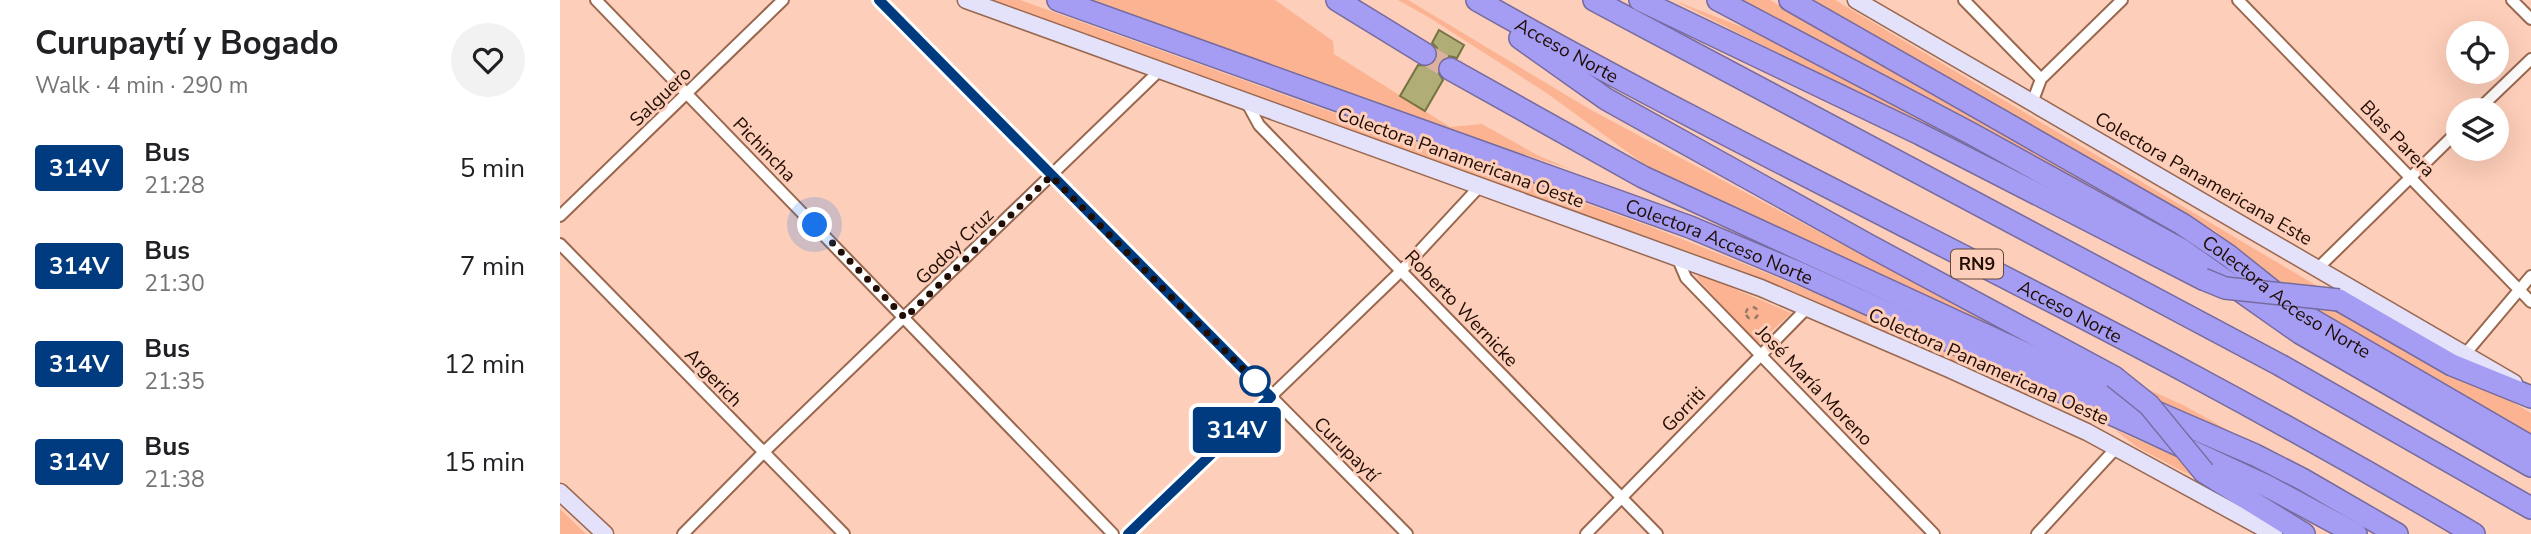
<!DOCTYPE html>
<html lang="en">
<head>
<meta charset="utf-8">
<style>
	:root { --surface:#fff; --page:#f2f2f2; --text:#202124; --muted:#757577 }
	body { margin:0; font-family:"Nunito Sans",sans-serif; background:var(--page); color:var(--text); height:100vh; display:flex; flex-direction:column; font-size:26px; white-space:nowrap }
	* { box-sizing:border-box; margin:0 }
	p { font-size:23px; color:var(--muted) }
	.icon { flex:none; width:38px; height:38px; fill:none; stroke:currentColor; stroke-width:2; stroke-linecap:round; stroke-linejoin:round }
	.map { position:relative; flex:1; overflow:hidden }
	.drawer { display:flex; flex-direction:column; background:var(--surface); width:560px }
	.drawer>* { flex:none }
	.badge { padding:0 14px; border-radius:5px; font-size:24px; line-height:46px }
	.controls { position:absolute; left:1886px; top:21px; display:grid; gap:14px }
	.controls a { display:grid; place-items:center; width:63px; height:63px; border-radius:50%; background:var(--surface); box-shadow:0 7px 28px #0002; font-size:35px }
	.you { position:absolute; width:35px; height:35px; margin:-18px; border:5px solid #fff; border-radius:50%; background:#1a73e8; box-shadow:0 0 0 10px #1a73e833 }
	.map>.badge { position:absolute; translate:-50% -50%; box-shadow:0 0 0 4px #fff }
	.round { display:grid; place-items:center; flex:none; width:74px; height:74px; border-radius:37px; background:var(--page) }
	.overview { display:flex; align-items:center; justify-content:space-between; height:119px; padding:0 35px }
	h1 { font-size:33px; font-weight:700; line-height:52px }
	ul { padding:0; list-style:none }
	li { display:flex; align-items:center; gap:21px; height:98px; padding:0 35px }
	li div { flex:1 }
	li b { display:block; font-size:26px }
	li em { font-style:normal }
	li .badge { min-width:77px; font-weight:700; text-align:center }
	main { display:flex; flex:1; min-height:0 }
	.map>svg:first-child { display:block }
	.green { fill:#fbb391 }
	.building { fill:#b0ae76; stroke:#76743e; stroke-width:2 }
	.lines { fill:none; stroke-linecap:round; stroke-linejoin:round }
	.highway-tunnel { stroke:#dcb19e; stroke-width:21; stroke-dasharray:21 10; stroke-linecap:butt }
	.street-casing { stroke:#9a674f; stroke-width:14 }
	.secondary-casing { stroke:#9a674f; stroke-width:19 }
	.highway-casing { stroke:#766b9f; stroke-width:24 }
	.path { stroke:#9b7969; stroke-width:2.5; stroke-dasharray:5 5; stroke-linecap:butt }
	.street { stroke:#fff; stroke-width:10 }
	.secondary { stroke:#e4e2fb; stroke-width:16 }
	.highway { stroke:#a49df3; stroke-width:21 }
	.highway-bridge-casing { stroke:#766b9f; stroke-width:24; stroke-linecap:butt }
	.highway-bridge { stroke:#a49df3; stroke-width:21 }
	.line-casing { stroke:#fff; stroke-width:16 }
	.line { stroke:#003b80; stroke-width:10 }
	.walk { stroke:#200d04; stroke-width:7; stroke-dasharray:0 12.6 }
	.stop-dot { fill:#fff; stroke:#003b80; stroke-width:3.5 }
	.labels { text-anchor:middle; stroke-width:6; stroke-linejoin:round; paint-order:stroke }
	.shield { fill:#fdceb9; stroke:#62473a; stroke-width:2 }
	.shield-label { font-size:18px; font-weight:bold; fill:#200d04 }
	.street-label { font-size:19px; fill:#200d04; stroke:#fdceb9 }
</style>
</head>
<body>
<main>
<section class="drawer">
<div class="overview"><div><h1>Curupaytí y Bogado</h1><p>Walk · 4 min · 290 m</p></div><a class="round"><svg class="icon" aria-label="heart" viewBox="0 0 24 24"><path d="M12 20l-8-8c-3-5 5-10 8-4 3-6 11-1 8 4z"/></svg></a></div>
<ul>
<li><span class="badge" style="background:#003b80;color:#fff">314V</span><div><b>Bus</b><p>21:28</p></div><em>5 min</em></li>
<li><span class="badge" style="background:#003b80;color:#fff">314V</span><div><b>Bus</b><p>21:30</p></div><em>7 min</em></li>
<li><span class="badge" style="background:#003b80;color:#fff">314V</span><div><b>Bus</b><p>21:35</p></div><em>12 min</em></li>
<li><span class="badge" style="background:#003b80;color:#fff">314V</span><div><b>Bus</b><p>21:38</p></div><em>15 min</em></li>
</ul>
</section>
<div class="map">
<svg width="1971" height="534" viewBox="0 0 1971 534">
	<rect width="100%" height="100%" fill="#fdceb9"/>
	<path class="green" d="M426,0H460L1094,228C1216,276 1337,326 1456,382V386L1524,420L1183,271Z
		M527,0H715L773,41L774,54L890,127L922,124L977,155L1010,169L949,150Z
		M838,0H848L1031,110L1435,326L1432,331L1092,170L988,94L870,18Z
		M1113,0L1200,34L1421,148L1512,202Z
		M1178,0H1210L1621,236L1749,331Z
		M1254,0H1275L1971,413V441L1749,310L1655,231Z
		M1139,274L1141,275L1231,313L1198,344L1137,278Z
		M1576,384L1623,405L1780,493L1604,411Z
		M1555,430L1624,460L1641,481L1577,447Z
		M0,509L26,534H0Z"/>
	<path class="building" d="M879,30L904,45L897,58L889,56L879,62L877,70L883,80L865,111L840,96L858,65L871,66L876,60L877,48L872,43Z"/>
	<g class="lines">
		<path class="highway-tunnel" d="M865,54L890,69"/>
		<defs>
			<path id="street" d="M36,0L553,534
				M319,0L847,534
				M1404,0L1481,79
				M1678,0L1971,302
				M1952,0L1971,19
				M687,103L699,125L1097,534
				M1472,103L1481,79L1562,0
				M1918,110L1971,59
				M0,216L223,0
				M0,244L284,534
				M1117,257L1126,278L1374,534
				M1758,268L1899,130
				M1906,353L1971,276
				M123,534L204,452L599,71
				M568,534L842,270L920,186
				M1026,534L1246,309
				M1477,534L1557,447"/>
			<path id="secondary" d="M406,0L1201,288L1389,369L1527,432L1714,534
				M1296,0L1954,383
				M0,492L45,534"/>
			<g id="highway">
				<path id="s1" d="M498,0L1130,227L1242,274L1580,427L1707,486L1796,534"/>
				<path d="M777,0L865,54"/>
				<path id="s2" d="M917,0C1151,133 1395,248 1632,375C1727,426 1821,479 1914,534"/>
				<path d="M1034,0L1720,365L1971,508"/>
				<path d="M1080,0L1360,134L1643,279"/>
				<path d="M1158,0L1412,134L1622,250L1740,333L1971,466"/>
				<path id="s3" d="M1230,0L1622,224L1669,256L1739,312L1971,447"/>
				<path d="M960,38L1046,99L1310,246L1554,377"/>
				<path d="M890,69L1083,177L1536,386L1695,455L1742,479L1837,534"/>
				<path d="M1779,300L1892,365L1971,397"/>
				<path d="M1644,472L1744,534"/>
			</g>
		</defs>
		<use href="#street" class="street-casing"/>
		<use href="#secondary" class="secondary-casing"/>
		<use href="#highway" class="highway-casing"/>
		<path class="path" d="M1186 313a6 6 0 1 1 12 0a6 6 0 1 1-12 0Z"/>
		<use href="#street" class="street"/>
		<use href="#secondary" class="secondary"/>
		<use href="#highway" class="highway"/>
		<defs>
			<path id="highway-bridge" d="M1643,279L1665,288L1779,300
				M1554,377L1589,405L1644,472"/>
		</defs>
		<use href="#highway-bridge" class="highway-bridge-casing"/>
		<use href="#highway-bridge" class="highway-bridge"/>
	</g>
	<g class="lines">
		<defs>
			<path id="line" d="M319,0L711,397L568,534"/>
		</defs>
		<use href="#line" class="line-casing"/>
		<use href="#line" class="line"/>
		<path class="walk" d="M255,225L345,318L491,176L695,381"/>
	</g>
	<circle class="stop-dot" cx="695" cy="381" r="14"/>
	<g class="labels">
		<rect class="shield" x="1391" y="249.5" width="52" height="29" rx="5"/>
		<g class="shield-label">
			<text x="1417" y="270">RN9</text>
		</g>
		<g class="street-label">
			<text dy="7" stroke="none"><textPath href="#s2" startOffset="103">Acceso Norte</textPath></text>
			<text transform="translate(100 96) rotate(-44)" y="7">Salguero</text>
			<text transform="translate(1838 138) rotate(46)" y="7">Blas Parera</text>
			<text transform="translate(205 149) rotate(46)" y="7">Pichincha</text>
			<text transform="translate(901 157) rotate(20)" y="7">Colectora Panamericana Oeste</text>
			<text transform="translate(1644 178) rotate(30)" y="7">Colectora Panamericana Este</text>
			<text dy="7" stroke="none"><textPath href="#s1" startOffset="704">Colectora Acceso Norte</textPath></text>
			<text transform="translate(394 246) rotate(-44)" y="7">Godoy Cruz</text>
			<text dy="7" stroke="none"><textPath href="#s3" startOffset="579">Colectora Acceso Norte</textPath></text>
			<text transform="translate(902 308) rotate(46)" y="7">Roberto Wernicke</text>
			<text dy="7" stroke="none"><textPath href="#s2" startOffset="670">Acceso Norte</textPath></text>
			<text transform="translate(1429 366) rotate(24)" y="7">Colectora Panamericana Oeste</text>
			<text transform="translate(154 377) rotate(46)" y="7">Argerich</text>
			<text transform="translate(1255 385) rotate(46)" y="7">José María Moreno</text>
			<text transform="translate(1123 409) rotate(-46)" y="7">Gorriti</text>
			<text transform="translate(787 449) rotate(45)" y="7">Curupaytí</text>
		</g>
	</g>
</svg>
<div class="controls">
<a><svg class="icon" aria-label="locate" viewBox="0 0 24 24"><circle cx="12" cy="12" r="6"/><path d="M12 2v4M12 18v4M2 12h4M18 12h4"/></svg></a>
<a><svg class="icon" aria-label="layers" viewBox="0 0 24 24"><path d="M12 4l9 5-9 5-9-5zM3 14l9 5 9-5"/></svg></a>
</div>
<div class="you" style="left:255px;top:225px"></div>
<b class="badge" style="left:677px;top:430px;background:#003b80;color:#fff">314V</b>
</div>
</main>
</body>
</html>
